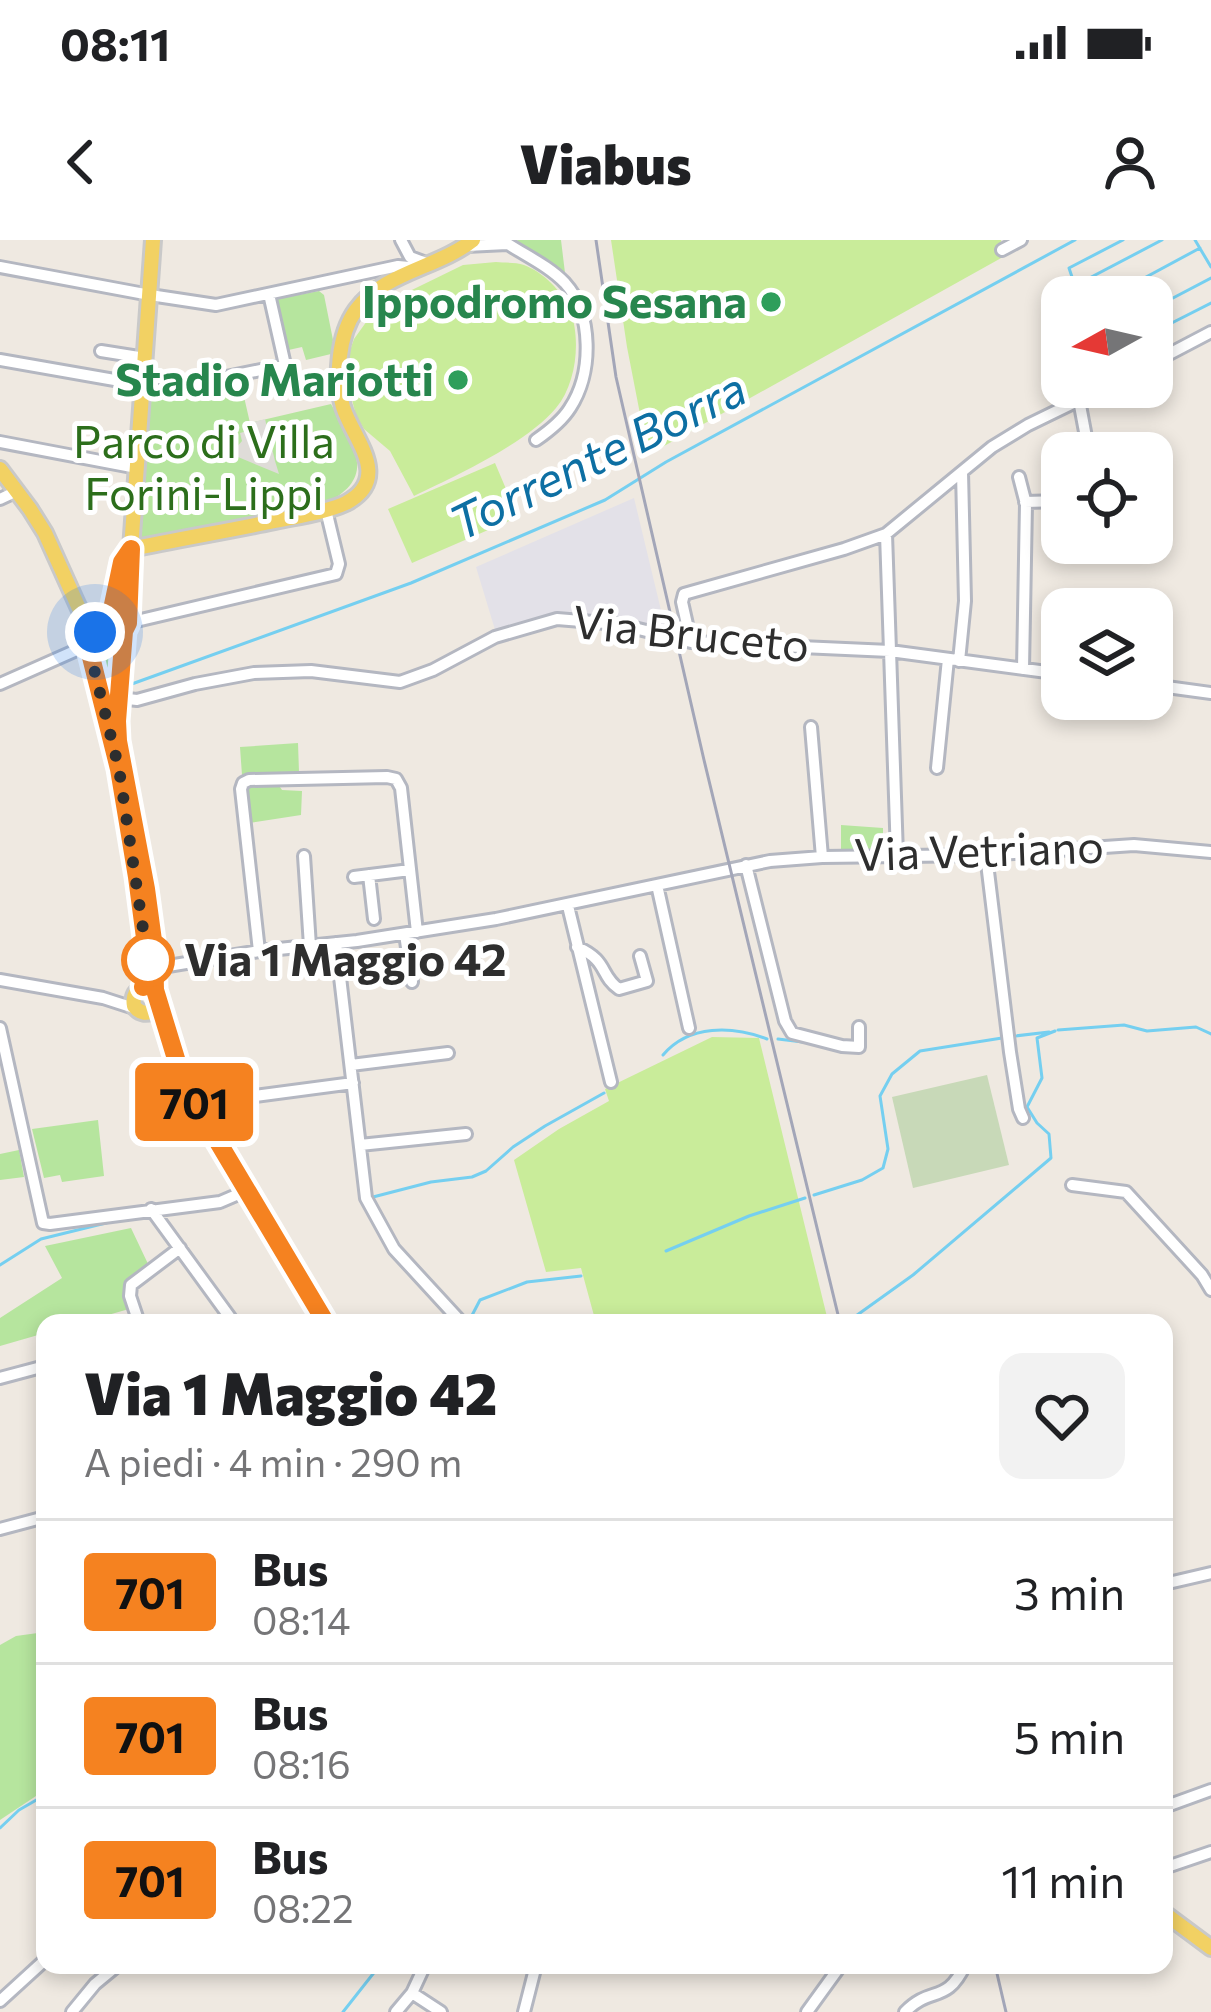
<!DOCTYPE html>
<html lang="it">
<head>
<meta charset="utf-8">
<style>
	:root { --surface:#fff; --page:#f2f2f2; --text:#202124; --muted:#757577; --line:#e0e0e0 }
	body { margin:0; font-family:Commissioner,sans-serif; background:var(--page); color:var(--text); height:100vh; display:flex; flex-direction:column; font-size:45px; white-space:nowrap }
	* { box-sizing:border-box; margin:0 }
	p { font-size:39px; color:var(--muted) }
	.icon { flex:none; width:66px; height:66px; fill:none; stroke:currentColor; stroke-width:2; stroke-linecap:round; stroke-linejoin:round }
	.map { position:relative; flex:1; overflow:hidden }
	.drawer { position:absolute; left:36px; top:1074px; width:1137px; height:660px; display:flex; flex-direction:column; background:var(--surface); border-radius:24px; box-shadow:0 6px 18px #0003 }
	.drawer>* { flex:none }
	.badge { padding:0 24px; border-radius:9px; font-size:42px; line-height:78px }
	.needle { width:78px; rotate:262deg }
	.tools { position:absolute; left:1041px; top:36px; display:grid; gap:24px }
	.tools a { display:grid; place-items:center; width:132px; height:132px; border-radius:24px; background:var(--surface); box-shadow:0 6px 18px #0003; font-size:60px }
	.you { position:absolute; width:60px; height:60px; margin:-30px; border:9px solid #fff; border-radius:50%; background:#1a73e8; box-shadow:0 0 0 18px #1a73e833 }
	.map>.badge { position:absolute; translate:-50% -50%; box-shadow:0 0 0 6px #fff }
	.round { display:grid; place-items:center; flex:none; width:126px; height:126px; border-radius:24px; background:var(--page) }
	.summary { display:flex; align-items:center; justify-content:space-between; height:204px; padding:0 48px }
	h1 { font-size:57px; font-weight:800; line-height:90px }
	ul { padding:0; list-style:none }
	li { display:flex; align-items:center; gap:36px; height:144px; padding:0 48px; border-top:3px solid var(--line) }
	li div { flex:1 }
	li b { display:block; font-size:45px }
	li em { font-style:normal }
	li .badge { min-width:132px; font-weight:700; text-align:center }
	.status { display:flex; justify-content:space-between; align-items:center; height:84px; padding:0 60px; background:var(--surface); direction:ltr }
	.status svg { height:33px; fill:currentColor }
	header { display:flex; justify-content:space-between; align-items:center; height:156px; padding:0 48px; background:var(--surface); font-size:54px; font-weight:800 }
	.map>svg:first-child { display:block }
	.industrial { fill:#e3e1e8 }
	.green { fill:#b6e59e }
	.cemetery { fill:#c8d9b8 }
	.pitch { fill:#c9ec9a }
	.plaza { fill:#dfdcd8 }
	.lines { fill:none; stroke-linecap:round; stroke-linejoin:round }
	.stream { stroke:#75cff0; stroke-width:3 }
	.minor-casing { stroke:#b4b7c1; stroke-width:16 }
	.major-casing { stroke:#c9c9c9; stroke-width:20 }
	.minor { stroke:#fff; stroke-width:10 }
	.major { stroke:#f2d163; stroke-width:14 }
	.rail { stroke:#a3a6b8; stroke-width:3 }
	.line-casing { stroke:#fff; stroke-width:27 }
	.line { stroke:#f58220; stroke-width:18 }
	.walk { stroke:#2e2e2e; stroke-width:12; stroke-dasharray:0 21.6 }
	.leisure-dot { fill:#2e9e5b; stroke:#fff; stroke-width:4.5 }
	.stop-dot { fill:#fff; stroke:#f58220; stroke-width:6 }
	.labels { text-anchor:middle; stroke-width:10; stroke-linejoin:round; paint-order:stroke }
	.leisure-label { font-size:45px; font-weight:bold; fill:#27864d; stroke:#fff; text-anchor:end }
	.park-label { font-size:45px; fill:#2c6e1b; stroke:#fff }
	.street-label { font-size:45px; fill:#2e2e2e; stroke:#fff }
	.stop-label { font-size:45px; font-weight:bold; fill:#2e2e2e; stroke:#fff; text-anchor:start }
	.water-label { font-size:48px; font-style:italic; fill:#0d6fa3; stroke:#fff }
</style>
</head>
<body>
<div class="status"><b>08:11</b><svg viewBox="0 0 49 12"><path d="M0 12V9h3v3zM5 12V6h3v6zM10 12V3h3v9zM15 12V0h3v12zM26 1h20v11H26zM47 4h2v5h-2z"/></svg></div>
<header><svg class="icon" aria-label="back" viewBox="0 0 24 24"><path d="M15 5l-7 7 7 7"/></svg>Viabus<svg class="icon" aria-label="person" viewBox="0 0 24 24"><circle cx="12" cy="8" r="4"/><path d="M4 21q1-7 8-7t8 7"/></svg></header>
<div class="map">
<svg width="1211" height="1772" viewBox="0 0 1211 1772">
	<rect width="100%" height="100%" fill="#efe9e1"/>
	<path class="industrial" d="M634,258L666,391L579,378L496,393L476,327Z"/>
	<path class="green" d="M517,0H561L565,33L521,6Z
		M319,51L324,55L333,100L331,114L306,120L302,107L284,111L272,60Z
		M239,135L250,183L331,164C354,206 380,238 322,265L137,303L150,158Z
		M112,396L115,399V452L108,457L92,406Z
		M298,503L299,532L242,535L240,507Z
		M278,544L282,550L302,551L301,575L249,583L246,549L249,545Z
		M841,585L883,588V599L893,600V611L888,613L841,615Z
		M98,880L104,936L62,942L60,935L44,938L32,889Z
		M19,910L24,937L0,940V914Z
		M131,988L149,1026L125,1047L129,1069L80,1083H45V1093L0,1106V1078L62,1038L45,1006Z
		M45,1392V1550L0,1580V1405L16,1396Z"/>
	<path class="cemetery" d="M987,835L1009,925L913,948L892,857Z"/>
	<path class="pitch" d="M611,0H1001L1003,17L648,215L627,107Z
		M496,22C504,23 516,22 524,25C543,32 562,51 570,70C581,98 577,143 556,168C527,203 456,236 414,256L390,211L364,189L356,176L347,139L349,113L354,99L377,67L463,25Z
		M495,223L518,277L412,323L388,269Z
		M712,797L759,798L828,1081L596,1083L581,1028L546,1032L514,920L559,889L609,861L605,849Z"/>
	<path class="plaza" d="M265,179L275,221L279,234L238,217L236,208L242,201L240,193L251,190L250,183Z"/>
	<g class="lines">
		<path class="stream" d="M1195,0L1211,27
			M1074,43L1069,28L1123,0
			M1078,44L1162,0
			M1109,57L1200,8
			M1152,69L1211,38
			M1152,93L1211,63
			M129,445L411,343L605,260L666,222L1075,0
			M1058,790L1124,785L1147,791L1196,787L1211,794
			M1015,796L1049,792
			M778,799L811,803
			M663,815C689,784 733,786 767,799
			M814,955L862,940L883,928L888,909L880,856L892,834L920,811L1002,798
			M373,957L431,942L472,937L486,931L513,907L545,886L604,853
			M666,1011L749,976L805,958
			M0,1025L41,999L114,981
			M468,1083L480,1060L527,1042L581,1036
			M846,1083L913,1035L1051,918L1049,894L1037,883L1027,867L1042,838L1037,798L1055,791
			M0,1588L19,1570L45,1555
			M343,1772L380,1725"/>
		<defs>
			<path id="minor" d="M401,0L410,17L426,23
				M502,0C522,14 548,25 565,43C593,74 593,133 570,168C562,181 549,191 536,200
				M466,6L507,4
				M1002,10L1021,0
				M0,27L150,55L216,65L398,26L420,28
				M101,111L145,118
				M0,120L143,145
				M1152,123L1211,92
				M143,154L285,125L269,54
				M1079,160L1089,213
				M0,202L137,228
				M1019,237L1026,264L1023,429
				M0,259L17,251
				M1025,262L1062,261
				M886,294L897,615
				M128,383L336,334L339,324L326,270
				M691,402L682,362L684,354L844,309L886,294L992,207L1028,185L1106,147
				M959,421L965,361L962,232
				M0,444L88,405
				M1152,445L1211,453
				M119,458L137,460L195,444L254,433L311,431L400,442L433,430L495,397L557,379L618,384L691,402L890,411L1062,434
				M811,487L822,617
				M937,528L948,419
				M986,615L1010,812L1019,869L1023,878
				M304,616L310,706
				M746,625L785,781L792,793L842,806L859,807V787
				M369,635L374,679
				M354,637L410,630
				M657,645L689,788
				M568,666L611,842
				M405,694L412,742
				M336,703L366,958L394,1009L462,1083
				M577,707C609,721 599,735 619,749L647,741L640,716
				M259,711L241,549L243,543L249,540L387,537L396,539L401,548L417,692
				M156,728L259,711L357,701L496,679L770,621L822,617L986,615L1134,605L1211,612
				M0,740L103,758L137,769
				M0,788L43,983L50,984L220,962L248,950
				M351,825L448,813
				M195,864L353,843
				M360,905L466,894
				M1072,945L1126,952L1202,1035L1211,1050
				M151,969L234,1083
				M139,1083L130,1056L131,1045L180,1008
				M0,1138L45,1126
				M0,1289L45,1277
				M1164,1344L1211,1333
				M1164,1567L1211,1550
				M1164,1628L1211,1612
				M412,1753L441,1772
				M0,1761L45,1720
				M72,1772L95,1744L118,1725
				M396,1772L412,1753L425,1725
				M524,1772L536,1725
				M807,1772L841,1725
				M905,1772C931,1745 946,1765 965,1725"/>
			<path id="major" d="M153,0L131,309L129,373L123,401L118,491L146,649L154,708L155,750L174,813L177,833
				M0,229L30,269L45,293L91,395
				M131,309C179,299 227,291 275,281C298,276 324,273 346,263C393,238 353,199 343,167C335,139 338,95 356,70C384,32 438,28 473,0
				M108,388L91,395L88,405L112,500
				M108,388L122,322L131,309
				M155,750L146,746C136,749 132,756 134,766C140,774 148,775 156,769L160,761
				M172,826L326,1083
				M1164,1673L1211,1708"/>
		</defs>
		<use href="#minor" class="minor-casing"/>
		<use href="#major" class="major-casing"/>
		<use href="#minor" class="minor"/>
		<use href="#major" class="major"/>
		<path class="rail" d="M596,0L616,137L704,520L840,1083
			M995,1725L1006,1772"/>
	</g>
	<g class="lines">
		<defs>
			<path id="line" d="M143,747L149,728L137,637L119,529L88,405L91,395L108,388L122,322L131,309L128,383L124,391L117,481L118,501L146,649L154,708L155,750L177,822V833L326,1083"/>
		</defs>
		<use href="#line" class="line-casing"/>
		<use href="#line" class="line"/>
		<path class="walk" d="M95,392L89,398L88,405L119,529L148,722V720"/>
	</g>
	<g class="leisure-dot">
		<circle cx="771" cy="62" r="12"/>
		<circle cx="458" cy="140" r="12"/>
	</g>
	<circle class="stop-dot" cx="148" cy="720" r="24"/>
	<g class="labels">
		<g class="leisure-label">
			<text x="747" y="78">Ippodromo Sesana</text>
			<text x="434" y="156">Stadio Mariotti</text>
		</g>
		<g class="park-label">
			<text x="204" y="218">Parco di Villa<tspan x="204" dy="52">Forini-Lippi</tspan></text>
		</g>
		<g class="street-label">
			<text transform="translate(691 394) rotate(6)" y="16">Via Bruceto</text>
			<text transform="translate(979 611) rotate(-2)" y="16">Via Vetriano</text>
		</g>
		<g class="stop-label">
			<text x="184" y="736">Via 1 Maggio 42</text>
		</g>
		<g class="water-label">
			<text transform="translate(598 216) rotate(-26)" y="17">Torrente Borra</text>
		</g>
	</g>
</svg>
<div class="tools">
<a><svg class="needle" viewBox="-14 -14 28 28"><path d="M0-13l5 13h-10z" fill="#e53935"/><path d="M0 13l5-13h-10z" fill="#757577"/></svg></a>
<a><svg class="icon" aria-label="locate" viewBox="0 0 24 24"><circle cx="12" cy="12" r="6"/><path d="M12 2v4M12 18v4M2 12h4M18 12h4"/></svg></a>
<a><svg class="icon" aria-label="layers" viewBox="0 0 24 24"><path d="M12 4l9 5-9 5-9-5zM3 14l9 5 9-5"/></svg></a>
</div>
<div class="you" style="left:95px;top:392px"></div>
<b class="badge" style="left:194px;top:862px;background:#f58220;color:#111">701</b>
<section class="drawer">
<div class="summary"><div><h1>Via 1 Maggio 42</h1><p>A piedi · 4 min · 290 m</p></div><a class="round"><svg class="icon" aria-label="heart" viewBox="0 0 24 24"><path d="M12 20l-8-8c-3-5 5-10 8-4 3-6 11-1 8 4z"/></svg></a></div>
<ul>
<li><span class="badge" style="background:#f58220;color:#111">701</span><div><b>Bus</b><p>08:14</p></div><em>3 min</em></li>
<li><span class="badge" style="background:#f58220;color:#111">701</span><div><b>Bus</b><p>08:16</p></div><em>5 min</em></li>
<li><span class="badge" style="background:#f58220;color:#111">701</span><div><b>Bus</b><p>08:22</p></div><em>11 min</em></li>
</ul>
</section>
</div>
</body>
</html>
